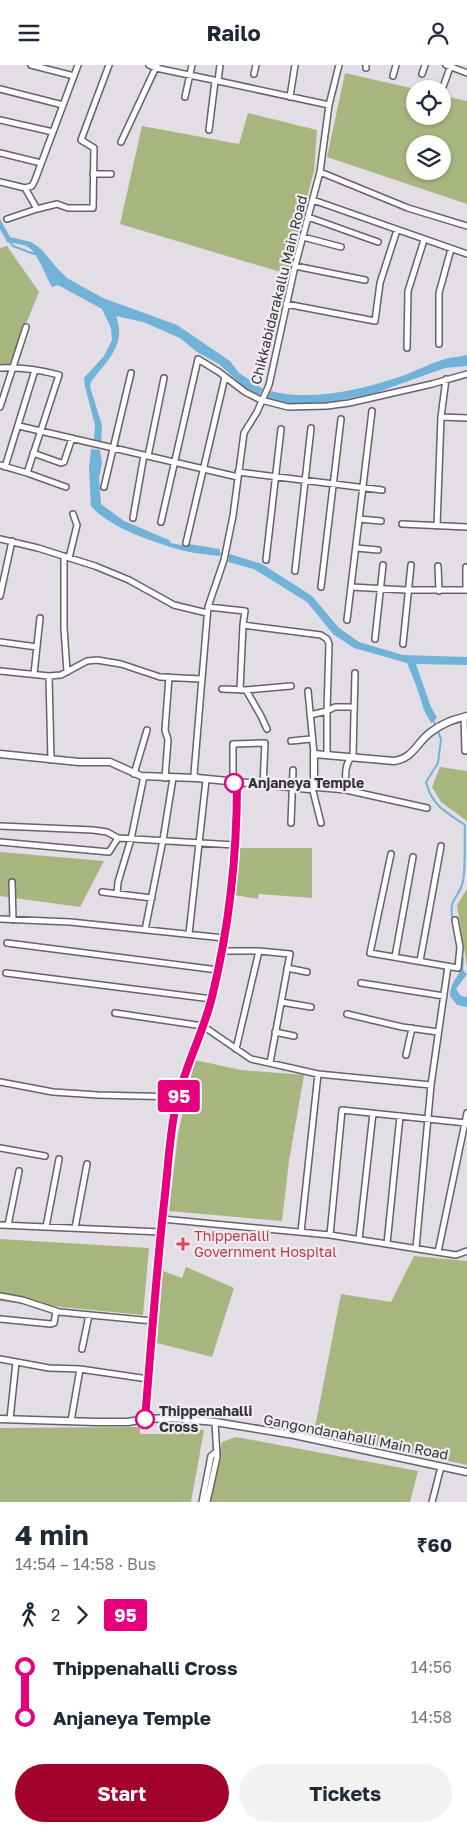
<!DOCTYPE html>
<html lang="en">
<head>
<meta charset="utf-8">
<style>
	:root { --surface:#fff; --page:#f2f2f3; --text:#1f2937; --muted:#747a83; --accent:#a2032d }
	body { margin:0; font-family:"Golos Text",sans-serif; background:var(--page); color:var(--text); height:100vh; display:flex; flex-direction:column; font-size:19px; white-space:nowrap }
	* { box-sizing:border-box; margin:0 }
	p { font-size:16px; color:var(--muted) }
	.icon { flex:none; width:28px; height:28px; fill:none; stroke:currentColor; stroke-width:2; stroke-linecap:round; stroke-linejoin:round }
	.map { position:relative; height:1437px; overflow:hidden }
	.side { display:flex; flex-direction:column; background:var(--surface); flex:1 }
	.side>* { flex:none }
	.badge { padding:0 10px; border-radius:4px; font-size:18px; line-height:32px }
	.buttons { position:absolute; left:406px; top:15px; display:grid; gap:10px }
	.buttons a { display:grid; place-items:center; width:45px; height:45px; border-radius:50%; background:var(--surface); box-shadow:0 1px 4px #0004; font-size:25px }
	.map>.badge { position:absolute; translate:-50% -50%; box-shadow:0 0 0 2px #fff }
	.legs { display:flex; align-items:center; gap:8px; height:55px; padding:0 15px; font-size:16px }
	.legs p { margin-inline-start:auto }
	.overview { display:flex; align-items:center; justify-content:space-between; height:85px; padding:0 15px }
	h1 { font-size:28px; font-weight:700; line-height:38px }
	.cta { display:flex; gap:10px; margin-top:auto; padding:10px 15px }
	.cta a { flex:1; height:58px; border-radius:30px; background:var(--accent); color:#fff; font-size:20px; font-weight:700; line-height:58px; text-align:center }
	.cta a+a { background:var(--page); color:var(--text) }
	ul { padding:0 15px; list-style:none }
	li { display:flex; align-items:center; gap:18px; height:50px; font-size:19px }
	li i { display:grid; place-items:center; width:8px; height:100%; margin:0 6px; background:currentColor }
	li i::after { content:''; width:12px; height:12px; margin:-6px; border:4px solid; border-radius:50%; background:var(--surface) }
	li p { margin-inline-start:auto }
	li:first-child i { background:linear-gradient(#0000 50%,currentColor 0) }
	li:last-child i { background:linear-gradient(currentColor 50%,#0000 0) }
	header { display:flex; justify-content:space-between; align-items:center; height:65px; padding:0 15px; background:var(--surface); font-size:22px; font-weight:700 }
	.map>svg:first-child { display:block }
	.green { fill:#a8b57e; fill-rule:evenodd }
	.water { fill:#70b2d8 }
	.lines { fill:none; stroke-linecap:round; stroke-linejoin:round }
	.stream { stroke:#70b2d8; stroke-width:2 }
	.minor-casing { stroke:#666268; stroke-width:8 }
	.tertiary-casing { stroke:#666268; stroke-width:9 }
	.minor { stroke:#fff; stroke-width:5 }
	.tertiary { stroke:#fff; stroke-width:6 }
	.line-1-casing { stroke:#fff; stroke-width:11 }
	.line-1 { stroke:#e6007e; stroke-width:8 }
	.stop-1-dot { fill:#fff; stroke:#e6007e; stroke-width:2.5 }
	.health-dot { fill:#e0444e; stroke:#f0ebf2; stroke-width:2 }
	.labels { text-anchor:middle; stroke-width:4.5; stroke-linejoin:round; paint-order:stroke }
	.street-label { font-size:14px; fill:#353335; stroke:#f0ebf2 }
	.stop-label { font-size:14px; font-weight:bold; fill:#353335; stroke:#f0ebf2; text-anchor:start }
	.health-label { font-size:14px; fill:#be3a42; stroke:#f0ebf2; text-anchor:start }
</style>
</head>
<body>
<header><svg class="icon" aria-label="menu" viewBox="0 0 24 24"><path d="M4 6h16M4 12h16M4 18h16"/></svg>Railo<svg class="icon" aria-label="person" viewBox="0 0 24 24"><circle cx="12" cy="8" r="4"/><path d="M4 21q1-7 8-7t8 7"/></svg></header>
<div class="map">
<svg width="467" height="1437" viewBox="0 0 467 1437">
	<rect width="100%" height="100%" fill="#e3dee5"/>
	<path class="green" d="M345,8L415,24V51H442L443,31L467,36V139L327,92ZM415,79H442V106H415Z
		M248,48L317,65L314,106L287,209L120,159L142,61L239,79Z
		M7,181L39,227L9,300H0V183Z
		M440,702L467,706V756L441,737L432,722Z
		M239,783H312V833L259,829L258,834L235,830Z
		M0,787L104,796L80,842L0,831Z
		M467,824V901L457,840Z
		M195,995L241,1005L304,1010L289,1096L282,1156L169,1146L178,1069Z
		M0,1174L149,1183L143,1250L0,1236Z
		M414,1191L467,1196V1400L314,1367L341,1229L391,1237Z
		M186,1202L234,1223L212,1292L157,1278L163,1206L182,1213Z
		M162,1361L204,1365L191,1437H0V1363L140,1362V1369H162Z
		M236,1372L418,1406L410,1437H209L222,1377Z"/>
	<path class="water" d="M0,148V154L10,172L31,177L41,184L57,203L67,213L103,233L177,260L230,296L239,308L263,324L259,330L246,324L219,299L197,287L180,273L143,257L116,251C127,280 107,295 91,317L90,322L102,360L101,377L94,374L95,360L85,322L84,313L104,291L112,275L111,263L102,244L58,220L52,222C45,211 38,186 26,181C21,179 13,178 7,177L0,164Z
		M467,290V301L445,303L375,328L331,337L289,339L267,334L270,326C313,337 364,324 405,310C418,305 431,298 445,294C452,292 460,292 467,290Z
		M91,384L100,385L102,398L99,413L101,439L124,456L169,475L171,478L186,481L189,479L220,484L219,491C205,489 190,488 177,484C150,476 109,462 91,441L89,402Z
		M230,489L262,499L312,531L339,563L359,577L403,590L467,592V600L416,599L431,642L437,653L431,658L424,645L416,620L407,598L354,583L333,569L307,537L254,504L228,497Z
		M462,904L467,909L456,924L461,931L467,932V942L457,940L450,931C450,920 456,913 462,904Z"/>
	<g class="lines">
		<path class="stream" d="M10,177L13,181L34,189
			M217,488L232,492
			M433,655L441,674L438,698L426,717C432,741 446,747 465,760C464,776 466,801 463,816C460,833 447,833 453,856
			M461,887L463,894L462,907"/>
		<defs>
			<path id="minor" d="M31,0L74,11
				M149,0L156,3L218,16
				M446,0L467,8
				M366,3V0
				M254,9L256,0
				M422,9L425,0
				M393,11L396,0
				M443,22L451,0
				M0,24L63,40
				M185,32L192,0
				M290,32L295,0
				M329,40L339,0
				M0,55L53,67
				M209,65L215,16
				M121,77L157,0
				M0,88L41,98
				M320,107L408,143L467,161
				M93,109H111
				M0,117L25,123
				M25,123L37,144L57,139L68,143H93L94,83L81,75L109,0
				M25,123L32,121L35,115L78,0
				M313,135L467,189
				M308,152L378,177
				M7,154L37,144
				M303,172L341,182
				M295,201L365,215
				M286,239L375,256L380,218L397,165
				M439,279V228L451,184
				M407,283L408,226L424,175
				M0,303C20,302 40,305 59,310L27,408L0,400
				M0,342L26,262
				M441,352L467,353
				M19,361L238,412
				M33,388L61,398L64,397L72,373
				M148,391L164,313
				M5,402L35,305
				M238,407L382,425
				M27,408L66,422
				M104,422L131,308
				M133,453L144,390
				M359,454L381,456
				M161,457L198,294L219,307L245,327L261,335L288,342L327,341L349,338L432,319L467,309
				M402,459L467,462
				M437,461L441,352L446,314
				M0,474L38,483L95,501L129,515L174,540L207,548
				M186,478L225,312
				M356,483L378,485
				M64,491V563L67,607
				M69,493L77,460L73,449
				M266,495L281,364
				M438,501L439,526
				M466,502V525
				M295,506L311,363
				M321,522L341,354
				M351,522L406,525H467
				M0,531L12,476
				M208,542L245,546L243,560L240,625
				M347,555L372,346
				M243,560L321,570L327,574L329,579L327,646V689
				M375,574L383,500
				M0,577L37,582
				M403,579L411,500
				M0,606L49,611L61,610L87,596L97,595L121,599L160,612L201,614
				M34,609L40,553
				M49,611L51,695
				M222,624L246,625L291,621
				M246,625L261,651L267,664
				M308,626L314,689
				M310,650L327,646L335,642H353
				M464,652L465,686
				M291,676L311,674
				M134,709L147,665
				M165,713L168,675L165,665L169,612
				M197,713L194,709L208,542L224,495L233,451L244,368L257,347L269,320L295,201L320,107L329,40L218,16L220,0
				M233,718V679L265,678L263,720
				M346,725C346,714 343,699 353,691L355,608
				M291,758L293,705
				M321,758L312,722L346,725L427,743
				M0,761L93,765L107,767L118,773L235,780
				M0,777L109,787L118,773
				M391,789L370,888L458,903L460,882L455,855
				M12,817L13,855
				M102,827L152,833
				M117,829L118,817L131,774L144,711
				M0,854L70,857L224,873
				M145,865L163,775L173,713
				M189,869L206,715
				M7,878L218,905
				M222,886H259L290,889L270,998
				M395,892L413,792
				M420,896L441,781
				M287,903L307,907
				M6,908L212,934
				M361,918L444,931
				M281,937L311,942
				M115,948L203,961L251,994L318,1009L431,1020
				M347,949L402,962L438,967
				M275,967L294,971
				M236,984L259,886
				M406,990L412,963
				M0,1017L53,1027L98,1030L179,1032
				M0,1083L45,1091
				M162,1154L330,1170L456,1190L467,1186
				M0,1160L161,1167
				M8,1160L19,1106
				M46,1162L59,1094
				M75,1163L87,1099
				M301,1167L318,1009
				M330,1170L342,1045L466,1058
				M359,1174L373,1048
				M387,1179L400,1051
				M416,1183L431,1020L448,901
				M438,1187L467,1048
				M0,1231L22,1235L59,1247L153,1256
				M0,1254L51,1259L54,1258L56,1246
				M82,1284L89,1250
				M0,1294L49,1303L80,1304L148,1314
				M10,1354L16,1297
				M71,1356L80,1304
				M202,1437L211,1391L216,1387
				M207,1437L217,1392L215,1357
				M432,1437L441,1402"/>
			<path id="tertiary" d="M0,689L79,697H110L141,711L197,713L309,724L314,720V689L394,696C414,693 416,678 431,667C443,658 452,655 467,651
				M0,1354L97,1357H128L145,1354L172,1353L215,1357L294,1370L467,1407
				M145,1354C151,1279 156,1205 165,1131C168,1101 170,1070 176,1040C184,1003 203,969 212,932C229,863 237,790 237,718"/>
		</defs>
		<use href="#minor" class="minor-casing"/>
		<use href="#tertiary" class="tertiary-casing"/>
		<use href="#minor" class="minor"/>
		<use href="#tertiary" class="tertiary"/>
	</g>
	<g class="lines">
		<defs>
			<path id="line-1" d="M145,1354C151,1282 156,1210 164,1138C168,1106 169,1072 176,1040C184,1003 203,969 212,932C229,863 237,790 237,718H234"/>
		</defs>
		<use href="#line-1" class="line-1-casing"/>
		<use href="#line-1" class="line-1"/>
	</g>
	<g class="stop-1-dot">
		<circle cx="234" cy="718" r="9"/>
		<circle cx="145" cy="1354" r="9"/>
	</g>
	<path class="health-dot" d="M180.5 1171.5h5v5h5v5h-5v5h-5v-5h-5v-5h5z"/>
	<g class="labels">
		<g class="street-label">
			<text transform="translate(279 225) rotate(-76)" y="5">Chikkabidarakallu Main Road</text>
			<text transform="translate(356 1372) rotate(11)" y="5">Gangondanahalli Main Road</text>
		</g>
		<g class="stop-label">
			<text x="248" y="723">Anjaneya Temple</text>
			<text x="159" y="1351">Thippenahalli<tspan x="159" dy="16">Cross</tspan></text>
		</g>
		<g class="health-label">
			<text x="194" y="1176">Thippenalli<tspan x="194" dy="16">Government Hospital</tspan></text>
		</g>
	</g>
</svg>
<div class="buttons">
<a><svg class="icon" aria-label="locate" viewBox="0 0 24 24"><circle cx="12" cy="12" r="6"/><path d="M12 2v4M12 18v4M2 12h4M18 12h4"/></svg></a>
<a><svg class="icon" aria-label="layers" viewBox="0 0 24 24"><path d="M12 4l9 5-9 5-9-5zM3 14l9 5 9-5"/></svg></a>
</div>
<b class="badge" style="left:179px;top:1031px;background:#e6007e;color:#fff">95</b>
</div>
<section class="side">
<div class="overview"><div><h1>4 min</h1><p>14:54 – 14:58 · Bus</p></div><b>₹60</b></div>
<div class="legs"><svg class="icon" aria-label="walk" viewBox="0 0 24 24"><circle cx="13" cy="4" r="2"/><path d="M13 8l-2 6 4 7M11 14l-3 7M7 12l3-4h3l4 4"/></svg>2<svg class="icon" aria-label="forward" viewBox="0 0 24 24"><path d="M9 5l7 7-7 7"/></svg><b class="badge" style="background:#e6007e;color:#fff">95</b></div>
<ul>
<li><i style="color:#e6007e"></i><b>Thippenahalli Cross</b><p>14:56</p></li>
<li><i style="color:#e6007e"></i><b>Anjaneya Temple</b><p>14:58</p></li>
</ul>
<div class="cta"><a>Start</a><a>Tickets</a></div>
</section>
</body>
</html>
